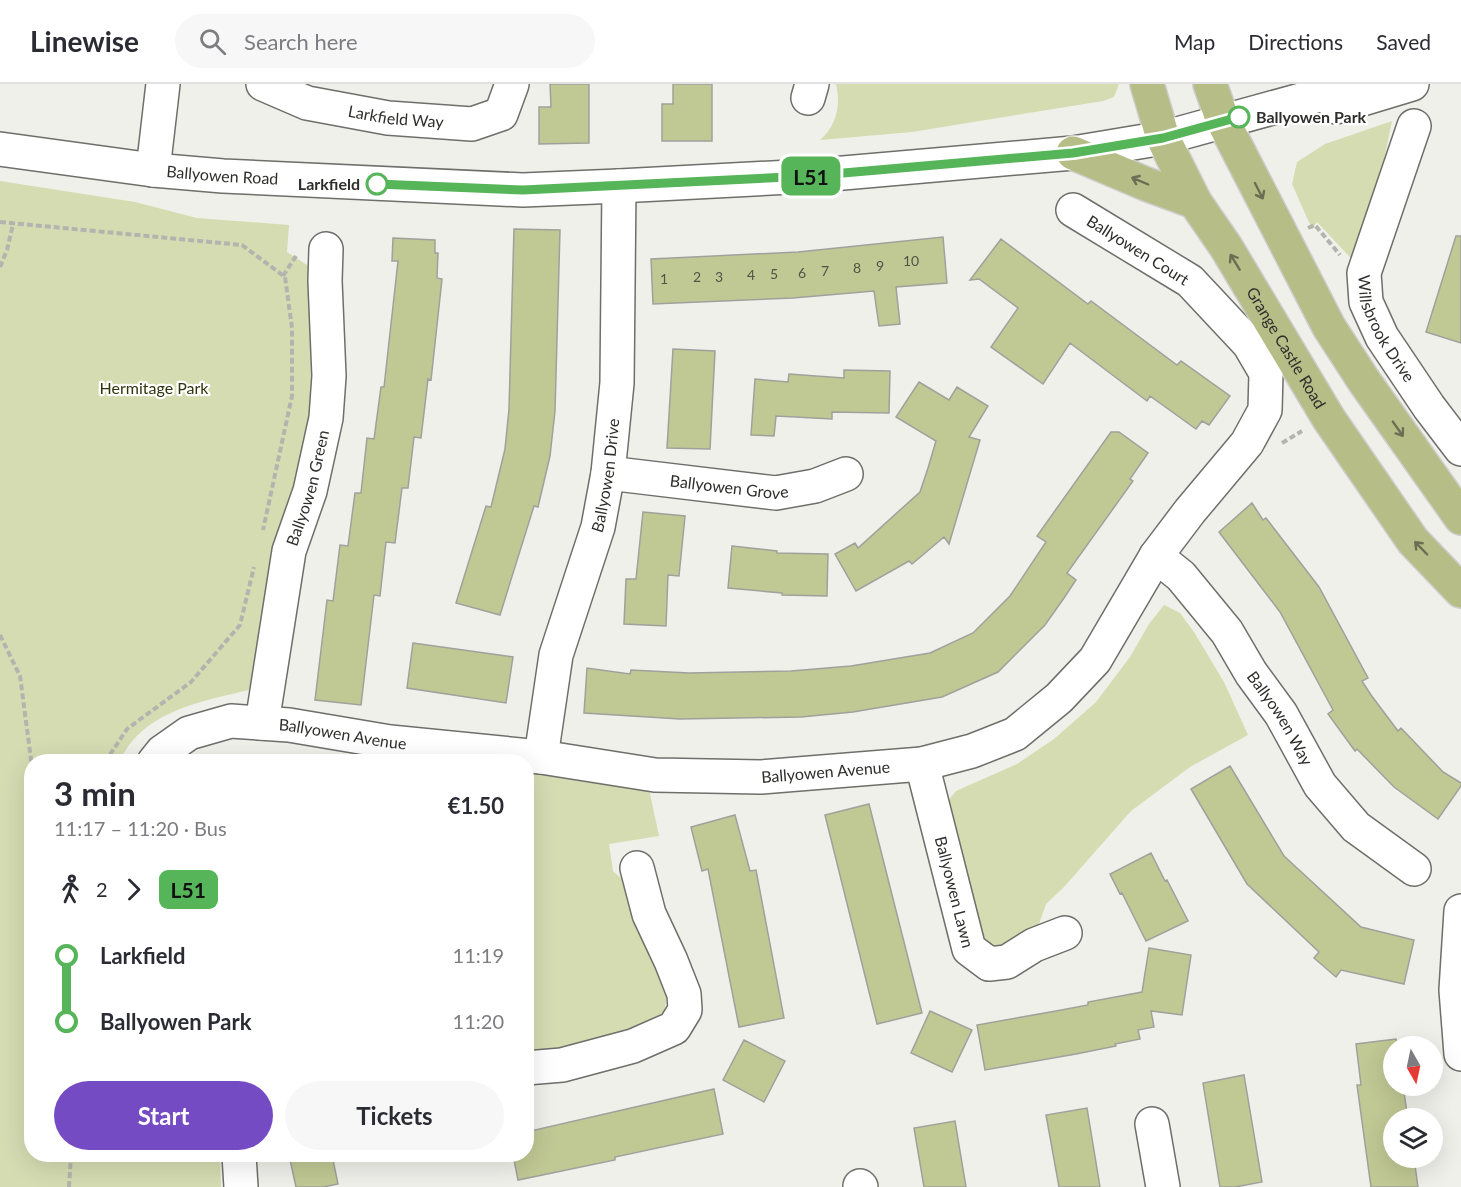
<!DOCTYPE html>
<html lang="en">
<head>
<meta charset="utf-8">
<style>
	:root { --surface:#fff; --page:#f7f7f7; --text:#2b2b33; --muted:#7c7c81; --line:#e1e1e2; --accent:#754bc3 }
	body { margin:0; font-family:Lato,sans-serif; background:var(--page); color:var(--text); height:100vh; display:flex; flex-direction:column; font-size:22px; white-space:nowrap }
	* { box-sizing:border-box; margin:0 }
	p { font-size:20px; color:var(--muted) }
	.icon { flex:none; width:33px; height:33px; fill:none; stroke:currentColor; stroke-width:2; stroke-linecap:round; stroke-linejoin:round }
	.map { position:relative; flex:1; overflow:hidden }
	.sheet { position:absolute; left:24px; top:670px; width:510px; height:408px; display:flex; flex-direction:column; background:var(--surface); border-radius:24px; box-shadow:0 6px 24px #0002 }
	.sheet>* { flex:none }
	.badge { padding:0 12px; border-radius:9px; font-size:21px; line-height:39px }
	.needle { width:39px; rotate:171deg }
	.fabs { position:absolute; left:1383px; top:952px; display:grid; gap:12px }
	.fabs a { display:grid; place-items:center; width:60px; height:60px; border-radius:50%; background:var(--surface); box-shadow:0 6px 24px #0002; font-size:30px }
	.map>.badge { position:absolute; translate:-50% -50%; box-shadow:0 0 0 3px #fff }
	.legs { display:flex; align-items:center; gap:9px; height:66px; padding:0 30px; font-size:20px }
	.legs p { margin-inline-start:auto }
	.headline { display:flex; align-items:center; justify-content:space-between; height:102px; padding:0 30px }
	h1 { font-size:33px; font-weight:700; line-height:45px }
	.button { display:flex; gap:12px; margin-top:auto; padding:12px 30px }
	.button a { flex:1; height:69px; border-radius:36px; background:var(--accent); color:#fff; font-size:24px; font-weight:700; line-height:69px; text-align:center }
	.button a+a { background:var(--page); color:var(--text) }
	ul { padding:0 30px; list-style:none }
	li { display:flex; align-items:center; gap:21px; height:66px; font-size:22px }
	li i { display:grid; place-items:center; width:9px; height:100%; margin:0 8px; background:currentColor }
	li i::after { content:''; width:15px; height:15px; margin:-8px; border:4px solid; border-radius:50%; background:var(--surface) }
	li p { margin-inline-start:auto }
	li:first-child i { background:linear-gradient(#0000 50%,currentColor 0) }
	li:last-child i { background:linear-gradient(currentColor 50%,#0000 0) }
	header { display:flex; align-items:center; gap:36px; box-sizing:border-box; height:84px; padding:0 30px; background:var(--surface); border-bottom:2px solid var(--line) }
	header strong { font-size:28px }
	nav { display:flex; gap:33px; margin-inline-start:auto; font-size:21px }
	.search { width:420px; height:54px; background:var(--page); display:flex; align-items:center; gap:15px; box-sizing:border-box; padding:0 21px; border-radius:33px; color:var(--muted); font-size:22px }
	.map>svg:first-child { display:block }
	.green { fill:#d5dcb2 }
	.building { fill:#c0c894; stroke:#a0a19c; stroke-width:1.5 }
	.lines { fill:none; stroke-linecap:round; stroke-linejoin:round }
	.minor-casing { stroke:#6e6f6a; stroke-width:36 }
	.major-casing { stroke:#cdcdcc; stroke-width:36 }
	.path { stroke:#b4b4af; stroke-width:4; stroke-dasharray:6 3; stroke-linecap:butt }
	.minor { stroke:#fff; stroke-width:33 }
	.major { stroke:#b7bd86; stroke-width:33 }
	.oneway { stroke:#6c6e54 }
	.line-1-casing { stroke:#fff; stroke-width:14 }
	.line-1 { stroke:#56b559; stroke-width:9 }
	.stop-1-dot { fill:#fff; stroke:#56b559; stroke-width:3 }
	.labels { text-anchor:middle; stroke-width:4.5; stroke-linejoin:round; paint-order:stroke }
	.number-label { font-size:14px; fill:#525446 }
	.street-label { font-size:16px; fill:#2e2e2c; stroke:#fff }
	.stop-label { font-size:16px; font-weight:bold; fill:#2e2e2c; stroke:#fff; text-anchor:start }
	.park-label { font-size:16px; fill:#30350c; stroke:#fff }
</style>
</head>
<body>
<header>
<strong>Linewise</strong>
<div class="search"><svg class="icon" aria-label="search" viewBox="0 0 24 24"><circle cx="10" cy="10" r="6"/><path d="M15 15l6 6"/></svg>Search here</div>
<nav><a>Map</a><a>Directions</a><a>Saved</a></nav>
</header>
<div class="map">
<svg width="1461" height="1103" viewBox="0 0 1461 1103">
	<rect width="100%" height="100%" fill="#eff0ea"/>
	<path class="green" d="M836,0H1119L1114,13L1103,17L912,48L820,56C837,41 841,21 836,0Z
		M1392,37L1361,185L1317,138L1312,145L1292,100L1297,78L1325,60Z
		M0,97L135,118L197,134L289,141L287,168L310,183L311,324L249,606C202,617 140,628 120,678H32V1071H220L221,1103H0Z
		M1164,521L1180,529L1194,548L1224,598L1248,651L1190,683L1131,727L1064,803L1046,820L1039,840L1013,861L999,864L989,859L982,851L947,718L956,707L1017,680L1054,655L1096,618L1130,573L1149,540Z
		M526,686L649,705L659,752L609,760L613,787L628,800L668,905L664,930L638,946L560,967L526,970Z"/>
	<path class="building" d="M550,0H589V59L539,60V23H551Z
		M673,0H712V57H662V20H673Z
		M514,145L560,146L555,327L550,372L538,423L534,422L500,531L456,519L486,422L491,423L505,365L509,325Z
		M1456,152H1461V259L1426,248Z
		M943,153L947,199L896,203L900,240L879,242L874,207L793,214L653,220L651,175L798,168Z
		M393,154L435,156V169H438L437,194L442,195L431,296L428,295L421,354L414,353L408,404H402L395,459L386,458L380,512L374,511L361,621L315,616L327,516L333,517L340,461L348,462L355,409H361L367,354L374,355L381,303H384L398,177H392Z
		M1001,155L1088,220L1091,217L1177,281L1181,277L1230,312L1209,341L1202,337L1196,345L1150,312L1147,317L1070,259L1043,300L991,263L1018,224L979,195L970,196Z
		M673,265L715,267L710,365L667,364Z
		M844,286L890,287L889,329L832,328V335L776,332L774,352L751,351L755,295L788,298L789,290L844,294Z
		M919,298L949,316L957,303L988,322L969,353L980,356L949,460L944,453L912,480L909,477L856,507L835,470L855,459L858,464L920,408L928,384L936,357L896,333Z
		M1111,348H1119L1148,369L1130,395L1133,397L1067,489L1076,496L1064,514L1045,541L998,588L942,613L853,628L801,633L680,635L584,629L587,584L630,590L631,586L689,589L791,587L851,582L930,569L973,549L1010,512L1046,458L1037,452Z
		M1252,419L1263,436L1266,434L1319,503L1368,594L1362,597L1371,611L1398,647L1401,644L1443,688L1461,699V702L1438,735L1394,703L1357,665L1355,667L1328,630L1333,626L1280,528L1219,448Z
		M643,428L685,432L679,492L668,491L666,542L624,540L626,495H636Z
		M732,462L777,467V469L828,470L827,512L782,511V509L728,504Z
		M413,559L513,573L506,619L407,604Z
		M1230,682L1284,772L1361,843L1414,856L1404,900L1341,886L1336,893L1314,874L1319,868L1247,800L1191,705Z
		M869,720L922,929L877,940L825,731Z
		M735,731L750,787L756,786L784,934L739,943L708,785L702,787L691,743Z
		M1151,769L1165,797L1167,796L1188,837L1146,857L1122,809L1120,810L1110,790Z
		M1149,864L1191,871L1182,931L1151,927L1154,943L1138,946L1140,955L1115,960L1116,962L1076,970L985,986L977,941L1056,927L1088,921V918L1142,908Z
		M930,927L972,946L952,988L911,969Z
		M1396,955L1398,963H1394V1002H1403L1408,1035H1394V1074H1414L1418,1103H1371L1357,1001H1361L1356,960Z
		M744,956L785,977L764,1018L723,996Z
		M1244,991L1262,1098L1235,1103H1220L1203,999Z
		M714,1005L723,1050L615,1073V1076L518,1096L513,1071H526V1048Z
		M1087,1024L1100,1103H1059L1046,1031Z
		M955,1037L966,1103H924L914,1044Z
		M289,1071H332L338,1100L323,1103H296Z"/>
	<g class="lines">
		<defs>
			<g id="minor">
				<path id="s1" d="M263,0L307,19L388,34L472,40L501,30L512,0"/>
				<path d="M808,14L812,0"/>
				<path d="M1336,23L1412,0"/>
				<path id="s2" d="M1414,42L1364,189L1366,218L1382,253L1429,323L1461,365"/>
				<path id="s3" d="M0,65L153,86L223,92L523,106L619,102L809,92L1073,69L1163,54L1359,0"/>
				<path d="M153,86L163,0"/>
				<path id="s4" d="M608,389L776,409L815,402L846,390"/>
				<path id="s5" d="M1156,472L1181,492L1227,548L1251,589L1281,630L1320,701L1356,743L1414,785"/>
				<path id="s6" d="M262,639L289,467L310,407L326,334L329,292L325,197L326,165"/>
				<path id="s7" d="M541,673L556,571L598,443L608,389L617,299L619,102"/>
				<path id="s8" d="M154,678L162,668L189,649L231,637L289,641L390,658L541,673L655,691L761,693L922,680L972,667L1015,650L1059,614L1095,576L1156,472L1190,427L1247,359L1265,326L1266,289L1249,260L1190,197L1073,126"/>
				<path id="s9" d="M922,680L969,865L989,880L1007,878L1034,861L1065,849"/>
				<path d="M1461,827L1456,906L1461,970"/>
				<path d="M526,984L562,981L633,962L674,944L685,926L684,910L671,877L649,830L637,784"/>
				<path d="M1152,1040L1163,1103"/>
				<path d="M239,1071L241,1103"/>
				<path d="M860,1102L861,1103"/>
			</g>
			<g id="major">
				<path id="s10" d="M1147,0L1163,54L1195,118L1226,163L1329,335L1413,457L1461,507"/>
				<path d="M1210,0L1223,37L1329,243L1364,297L1461,434"/>
				<path d="M1073,69L1146,100L1195,118"/>
			</g>
		</defs>
		<use href="#minor" class="minor-casing"/>
		<use href="#major" class="major-casing"/>
		<path class="path" d="M0,138L242,161L285,193L292,244V312L263,446
			M1308,144L1315,141L1340,171
			M0,183L7,166L13,140
			M283,192L296,172
			M1282,359L1302,347
			M0,551L20,592L32,683
			M105,678L127,645L191,598L240,541L254,483
			M69,1103L71,1071"/>
		<use href="#minor" class="minor"/>
		<use href="#major" class="major"/>
	</g>
	<defs><path id="oneway-shaft" d="M-6 0H5M1.5-3L5.5 0L1.5 3" fill="none" stroke-width="1.6" stroke-linecap="round" stroke-linejoin="round" transform="scale(1.5)"/></defs>
	<g class="oneway">
		<use href="#oneway-shaft" transform="translate(1140 97) rotate(-157)"/>
		<use href="#oneway-shaft" transform="translate(1259 107) rotate(63)"/>
		<use href="#oneway-shaft" transform="translate(1235 178) rotate(-121)"/>
		<use href="#oneway-shaft" transform="translate(1398 345) rotate(55)"/>
		<use href="#oneway-shaft" transform="translate(1421 464) rotate(-134)"/>
	</g>
	<g class="lines">
		<defs>
			<path id="line-1" d="M377,100L523,106L809,92L1073,69L1163,54L1239,33"/>
		</defs>
		<use href="#line-1" class="line-1-casing"/>
		<use href="#line-1" class="line-1"/>
	</g>
	<g class="stop-1-dot">
		<circle cx="1239" cy="33" r="10"/>
		<circle cx="377" cy="100" r="10"/>
	</g>
	<g class="labels">
		<g class="number-label">
			<text x="911" y="182">10</text>
			<text x="880" y="187">9</text>
			<text x="857" y="189">8</text>
			<text x="825" y="192">7</text>
			<text x="802" y="194">6</text>
			<text x="774" y="195">5</text>
			<text x="751" y="196">4</text>
			<text x="697" y="198">2</text>
			<text x="719" y="198">3</text>
			<text x="664" y="200">1</text>
		</g>
		<g class="street-label">
			<text dy="6" stroke="none"><textPath href="#s1" startOffset="138">Larkfield Way</textPath></text>
			<text dy="6" stroke="none"><textPath href="#s3" startOffset="224">Ballyowen Road</textPath></text>
			<text transform="translate(1138 166) rotate(32)" y="6">Ballyowen Court</text>
			<text dy="6" stroke="none"><textPath href="#s2" startOffset="216">Willsbrook Drive</textPath></text>
			<text dy="6" stroke="none"><textPath href="#s10" startOffset="300">Grange Castle Road</textPath></text>
			<text dy="6" stroke="none"><textPath href="#s7" startOffset="290">Ballyowen Drive</textPath></text>
			<text dy="6" stroke="none"><textPath href="#s4" startOffset="122">Ballyowen Grove</textPath></text>
			<text dy="6" stroke="none"><textPath href="#s6" startOffset="240">Ballyowen Green</textPath></text>
			<text dy="6" stroke="none"><textPath href="#s5" startOffset="206">Ballyowen Way</textPath></text>
			<text dy="6" stroke="none"><textPath href="#s8" startOffset="202">Ballyowen Avenue</textPath></text>
			<text dy="6" stroke="none"><textPath href="#s8" startOffset="688">Ballyowen Avenue</textPath></text>
			<text dy="6" stroke="none"><textPath href="#s9" startOffset="132">Ballyowen Lawn</textPath></text>
		</g>
		<g class="stop-label">
			<text x="1256" y="39">Ballyowen Park</text>
			<text x="360" y="106" text-anchor="end">Larkfield</text>
		</g>
		<g class="park-label">
			<text x="154" y="310">Hermitage Park</text>
		</g>
	</g>
</svg>
<div class="fabs">
<a><svg class="needle" viewBox="-14 -14 28 28"><path d="M0-13l5 13h-10z" fill="#e53935"/><path d="M0 13l5-13h-10z" fill="#7c7c81"/></svg></a>
<a><svg class="icon" aria-label="layers" viewBox="0 0 24 24"><path d="M12 4l9 5-9 5-9-5zM3 14l9 5 9-5"/></svg></a>
</div>
<b class="badge" style="left:811px;top:92px;background:#56b559;color:#111">L51</b>
<section class="sheet">
<div class="headline"><div><h1>3 min</h1><p>11:17 – 11:20 · Bus</p></div><b>€1.50</b></div>
<div class="legs"><svg class="icon" aria-label="walk" viewBox="0 0 24 24"><circle cx="13" cy="4" r="2"/><path d="M13 8l-2 6 4 7M11 14l-3 7M7 12l3-4h3l4 4"/></svg>2<svg class="icon" aria-label="forward" viewBox="0 0 24 24"><path d="M9 5l7 7-7 7"/></svg><b class="badge" style="background:#56b559;color:#111">L51</b></div>
<ul>
<li><i style="color:#56b559"></i><b>Larkfield</b><p>11:19</p></li>
<li><i style="color:#56b559"></i><b>Ballyowen Park</b><p>11:20</p></li>
</ul>
<div class="button"><a>Start</a><a>Tickets</a></div>
</section>
</div>
</body>
</html>
